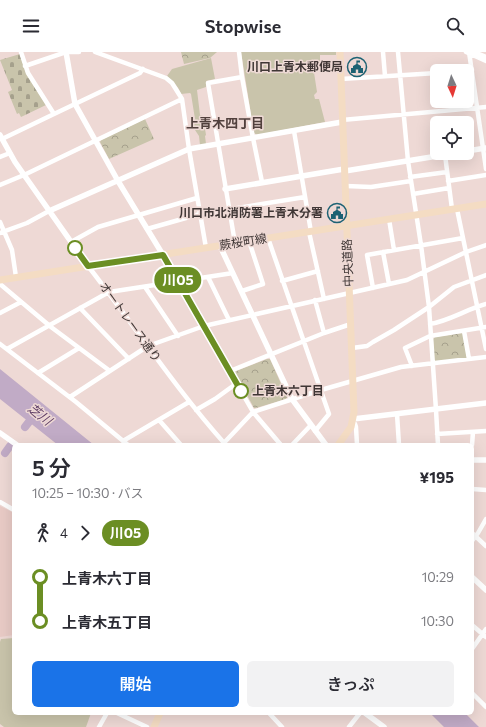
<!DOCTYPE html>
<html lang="ja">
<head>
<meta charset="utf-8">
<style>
	:root { --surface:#fff; --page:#f2f2f3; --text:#2b2b33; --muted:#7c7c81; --accent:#1a73e8 }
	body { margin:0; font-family:Commissioner,"Noto Sans JP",sans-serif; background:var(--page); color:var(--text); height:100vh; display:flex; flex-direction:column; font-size:15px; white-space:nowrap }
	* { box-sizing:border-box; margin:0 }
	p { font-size:13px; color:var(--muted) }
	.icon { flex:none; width:22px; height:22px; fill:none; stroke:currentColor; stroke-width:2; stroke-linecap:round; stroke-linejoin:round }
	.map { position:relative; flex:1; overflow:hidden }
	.side { position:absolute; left:12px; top:391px; width:462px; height:272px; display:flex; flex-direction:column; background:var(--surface); border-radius:6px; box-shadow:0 4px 16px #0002 }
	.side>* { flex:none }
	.badge { padding:0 8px; border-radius:13px; font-size:14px; line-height:26px }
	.needle { width:26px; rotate:176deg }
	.tools { position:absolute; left:430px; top:12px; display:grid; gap:8px }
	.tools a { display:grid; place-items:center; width:44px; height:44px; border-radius:6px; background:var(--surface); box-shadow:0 4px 16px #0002; font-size:20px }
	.map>.badge { position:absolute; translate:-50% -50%; box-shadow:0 0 0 2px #fff }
	.legs { display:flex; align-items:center; gap:6px; height:44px; padding:0 20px; font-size:13px }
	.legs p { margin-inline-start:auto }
	.headline { display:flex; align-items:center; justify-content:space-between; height:68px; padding:0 20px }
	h1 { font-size:22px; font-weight:600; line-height:30px }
	.button { display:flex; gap:8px; margin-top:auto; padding:8px 20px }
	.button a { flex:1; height:46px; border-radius:6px; background:var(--accent); color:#fff; font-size:16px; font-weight:600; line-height:46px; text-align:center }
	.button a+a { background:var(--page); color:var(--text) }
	ul { padding:0 20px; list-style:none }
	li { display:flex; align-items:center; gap:14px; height:44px; font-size:15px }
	li i { display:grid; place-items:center; width:6px; height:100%; margin:0 5px; background:currentColor }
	li i::after { content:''; width:10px; height:10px; margin:-5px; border:3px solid; border-radius:50%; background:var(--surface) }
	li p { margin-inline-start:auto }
	li:first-child i { background:linear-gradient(#0000 50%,currentColor 0) }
	li:last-child i { background:linear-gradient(currentColor 50%,#0000 0) }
	header { display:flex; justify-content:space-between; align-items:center; height:52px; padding:0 20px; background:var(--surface); font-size:18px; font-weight:600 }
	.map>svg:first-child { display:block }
	.built { fill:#e9cbc6 }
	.grass { fill:#c9c4ab }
	.cemetery { fill:url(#cemetery-stones) }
	.park { fill:url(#park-crowns) }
	.water { fill:#c1abc6 }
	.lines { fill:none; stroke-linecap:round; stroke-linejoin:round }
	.river { stroke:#c1abc6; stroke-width:8 }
	.minor { stroke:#fff; stroke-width:4.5 }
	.tertiary { stroke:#fff; stroke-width:5.5 }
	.secondary { stroke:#f4dcc3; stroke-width:7 }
	.line-1-casing { stroke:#fff; stroke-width:9 }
	.line-1 { stroke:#6b8e23; stroke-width:6 }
	.stop-1-dot { fill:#fff; stroke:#6b8e23; stroke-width:2 }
	.labels { text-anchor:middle; stroke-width:3; stroke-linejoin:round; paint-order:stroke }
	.poi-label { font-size:12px; font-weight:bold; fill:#3f3635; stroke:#eed9d5; text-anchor:end }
	.street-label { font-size:12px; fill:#3f3635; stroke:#eed9d5 }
	.stop-label { font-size:12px; font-weight:bold; fill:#3f3635; stroke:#eed9d5; text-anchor:start }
	.neighbourhood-label { font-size:13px; font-weight:bold; fill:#51403d; stroke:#eed9d5 }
	.water-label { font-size:13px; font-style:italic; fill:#5f3e66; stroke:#eed9d5 }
</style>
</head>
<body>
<header><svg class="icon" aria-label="menu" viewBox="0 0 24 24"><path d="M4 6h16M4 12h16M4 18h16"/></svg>Stopwise<svg class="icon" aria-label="search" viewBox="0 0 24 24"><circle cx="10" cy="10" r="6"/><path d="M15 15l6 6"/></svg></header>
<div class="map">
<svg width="486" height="675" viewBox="0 0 486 675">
	<defs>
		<pattern id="cemetery-stones" width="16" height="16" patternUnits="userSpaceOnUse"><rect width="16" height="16" fill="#c9c4ab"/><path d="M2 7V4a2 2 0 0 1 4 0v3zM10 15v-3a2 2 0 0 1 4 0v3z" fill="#a5a08c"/></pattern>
		<pattern id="park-crowns" width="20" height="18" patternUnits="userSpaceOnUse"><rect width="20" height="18" fill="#c9c4ab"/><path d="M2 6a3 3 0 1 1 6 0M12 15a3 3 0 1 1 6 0" fill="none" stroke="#a5a08c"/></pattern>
	</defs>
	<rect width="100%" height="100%" fill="#eed9d5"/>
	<path class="built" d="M0,454L14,461V583L0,585Z"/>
	<path class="grass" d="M241,0H336V3H320V10L313,14L317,40L314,43L315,47H319L325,70L257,83L254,81Z
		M211,6L215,27L206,29V35L197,38L200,63L203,64L206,83L205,84L206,92L200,93L199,84L191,72L195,67L191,42L190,41L181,42C179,35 173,30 167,24L172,17Z
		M14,586V661H91L86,675H4L0,672V590L1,587Z"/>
	<path class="cemetery" d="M20,2L26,21L46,53L21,65L19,61L17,62L8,40L12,38L0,8Z"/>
	<path class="park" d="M181,0H217L210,6L184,12Z
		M145,67L154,87L109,107L100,90L101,88Z
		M462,281L463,282L467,306L436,310L434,309L433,287L435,285Z
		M267,307H270L287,345L286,347L256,356H254L235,321L236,319Z"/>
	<path class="water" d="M0,317L94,393H58L0,347Z
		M430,661H465L479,675H444Z"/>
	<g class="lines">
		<path class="river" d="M25,375L35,362
			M5,401L10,394"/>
		<path class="minor" d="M21,0L28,21L54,62L140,21L143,17
			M95,0L158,23L166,26L172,31L182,47L189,97L206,196
			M239,0L242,25
			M383,0L385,24
			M398,0L408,109L421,193L429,255L436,358L438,393
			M466,0L486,9
			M469,0L486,117
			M474,0L486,5
			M25,14L66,0H79
			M460,19L472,18
			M341,27L437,21
			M342,68L486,55
			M294,79L311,180
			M2,87L54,62
			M445,103L452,157
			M0,105L10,101
			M410,125L447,120
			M448,129L486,123
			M0,133L24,123L182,47
			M346,134L371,135L411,129
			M413,142L449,136
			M457,157L486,297
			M389,167L394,198
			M0,170L12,198L16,225
			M147,177L200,162L305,145
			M309,180L324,247
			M0,181L27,171L49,159
			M268,186L329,362L315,379
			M71,190L98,175L197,146
			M235,191L208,31L242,25L253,86L262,130
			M383,200L389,232
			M163,203L253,360L281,393
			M88,214C134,273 175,336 225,392
			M208,225L229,268
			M282,229L318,219
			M0,232L51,275L110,319
			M145,235L178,284
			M373,236L367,203L463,186
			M242,239L263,232L249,189
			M315,248L324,281
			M80,256L129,307
			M0,261L21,250
			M430,272C449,269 467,257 486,252
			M464,279L469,307
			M0,292L76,350L128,393
			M352,296L367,294L373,290L394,278L429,255L454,235L486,223
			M7,297L109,240L233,221
			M412,314L405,296L430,284L486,275
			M230,319L324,281L351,272
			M38,321L79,296
			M70,345L148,294L204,274L407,228L466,200L486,193
			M196,358L215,347L237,331
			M397,362L399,393
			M159,368L181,393
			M352,371L355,372L356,375L357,393
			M437,382L486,379
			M123,389L189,350
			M222,393L253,360L321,338L401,315L486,305
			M292,393L311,373
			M472,393L473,380
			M472,437L486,438
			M0,450L14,458
			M472,481L486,494
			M472,489L478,481L486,467
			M472,573L486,585
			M472,597L486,577
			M472,641L486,655
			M117,661L147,675
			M269,661L282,675
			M99,675L107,661
			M349,675L360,661"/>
		<path class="tertiary" d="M66,0L75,52L118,129L163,203
			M0,83L15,110L88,214
			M467,99L486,96
			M345,119L456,101
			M225,137L344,117
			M49,159L189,97L342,70
			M220,194L292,347L326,393
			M353,367L486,351
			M0,381L17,393
			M472,408H486
			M472,525L486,538
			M365,661L384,675"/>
		<path class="secondary" d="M0,228L486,152
			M338,393L351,375L354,360L340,0
			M154,675L160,661"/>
	</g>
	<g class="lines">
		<defs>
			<path id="line-1" d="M75,196L88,214L163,203L241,339"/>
		</defs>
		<use href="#line-1" class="line-1-casing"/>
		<use href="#line-1" class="line-1"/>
	</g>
	<defs>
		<symbol id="civic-ring" viewBox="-11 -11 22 22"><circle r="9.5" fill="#eed9d5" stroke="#1d6273" stroke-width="1.5"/><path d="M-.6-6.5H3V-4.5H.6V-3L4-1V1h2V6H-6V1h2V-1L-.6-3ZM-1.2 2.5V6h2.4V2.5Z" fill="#1d6273"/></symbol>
	</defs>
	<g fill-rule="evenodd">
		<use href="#civic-ring" x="346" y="4" width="22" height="22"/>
		<use href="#civic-ring" x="326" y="150" width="22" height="22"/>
	</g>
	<g class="stop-1-dot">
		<circle cx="75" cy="196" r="7"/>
		<circle cx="241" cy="339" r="7"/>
	</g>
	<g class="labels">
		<g class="poi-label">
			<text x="343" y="19">川口上青木郵便局</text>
			<text x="323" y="165">川口市北消防署上青木分署</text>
		</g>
		<g class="street-label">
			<text transform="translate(243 190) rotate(-9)" y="4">蕨桜町線</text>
			<text transform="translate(348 211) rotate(-92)" y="4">中央道路</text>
			<text transform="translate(130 270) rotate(54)" y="4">オートレース通り</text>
		</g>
		<g class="stop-label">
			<text x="252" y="343">上青木六丁目</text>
		</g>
		<g class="neighbourhood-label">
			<text x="225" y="76">上青木四丁目</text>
		</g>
		<g class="water-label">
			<text transform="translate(40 362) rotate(38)" y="5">芝川</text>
		</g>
	</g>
</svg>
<div class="tools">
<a><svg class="needle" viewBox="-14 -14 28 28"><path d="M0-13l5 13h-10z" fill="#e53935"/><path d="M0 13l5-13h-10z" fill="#7c7c81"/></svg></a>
<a><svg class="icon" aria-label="locate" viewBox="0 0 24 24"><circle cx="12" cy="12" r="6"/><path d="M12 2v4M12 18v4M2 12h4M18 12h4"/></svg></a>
</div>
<b class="badge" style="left:178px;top:228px;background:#6b8e23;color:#fff">川05</b>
<section class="side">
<div class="headline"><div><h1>5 分</h1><p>10:25 – 10:30 · バス</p></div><b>¥195</b></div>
<div class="legs"><svg class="icon" aria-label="walk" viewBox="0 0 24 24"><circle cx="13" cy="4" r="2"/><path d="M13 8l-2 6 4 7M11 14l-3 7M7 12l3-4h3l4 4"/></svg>4<svg class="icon" aria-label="forward" viewBox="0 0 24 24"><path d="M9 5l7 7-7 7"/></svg><b class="badge" style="background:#6b8e23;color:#fff">川05</b></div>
<ul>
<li><i style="color:#6b8e23"></i><b>上青木六丁目</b><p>10:29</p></li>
<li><i style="color:#6b8e23"></i><b>上青木五丁目</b><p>10:30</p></li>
</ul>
<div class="button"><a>開始</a><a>きっぷ</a></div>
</section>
</div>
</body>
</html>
